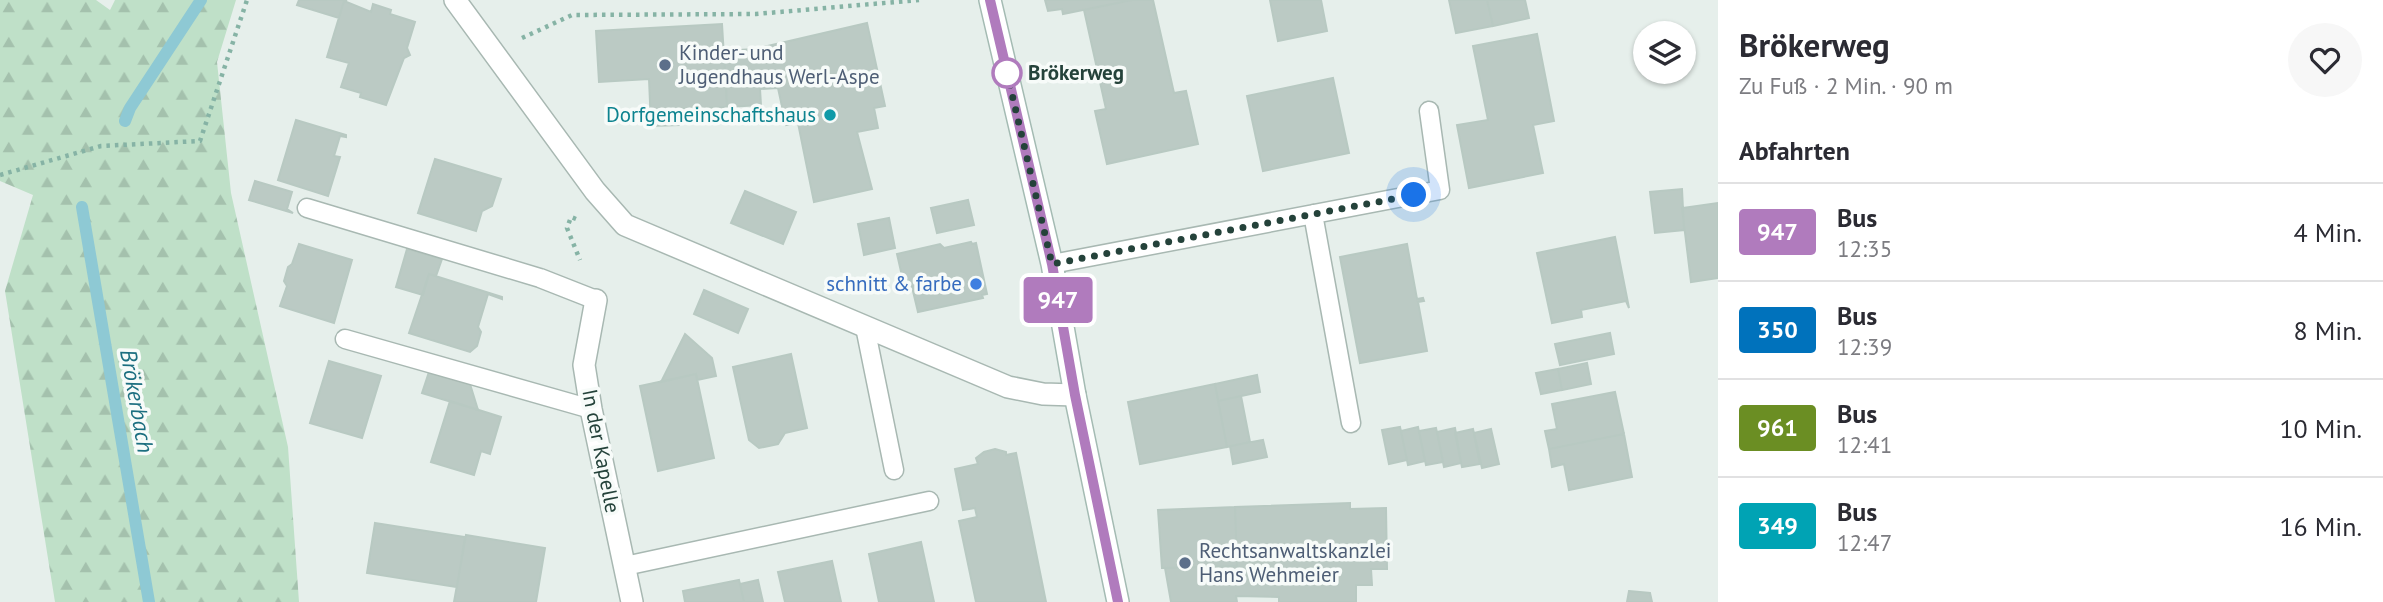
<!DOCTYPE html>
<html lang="de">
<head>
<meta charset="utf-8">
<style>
	:root { --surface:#fff; --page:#f7f7f7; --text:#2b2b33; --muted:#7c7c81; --line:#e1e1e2 }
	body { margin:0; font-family:"PT Sans",sans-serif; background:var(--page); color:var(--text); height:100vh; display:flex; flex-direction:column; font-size:26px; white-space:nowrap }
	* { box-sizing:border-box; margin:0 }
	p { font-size:23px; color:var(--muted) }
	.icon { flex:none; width:38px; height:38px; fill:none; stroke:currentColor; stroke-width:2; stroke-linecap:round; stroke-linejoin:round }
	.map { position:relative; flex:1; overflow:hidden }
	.details { display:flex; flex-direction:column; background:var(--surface); width:665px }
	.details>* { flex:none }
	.badge { padding:0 14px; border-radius:5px; font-size:24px; line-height:46px }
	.tools { position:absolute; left:1633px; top:21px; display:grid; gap:14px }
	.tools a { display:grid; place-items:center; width:63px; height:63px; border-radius:50%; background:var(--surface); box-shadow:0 2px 5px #0004; font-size:35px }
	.you { position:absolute; width:35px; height:35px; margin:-18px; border:5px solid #fff; border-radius:50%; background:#1a73e8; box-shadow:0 0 0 10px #1a73e833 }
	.map>.badge { position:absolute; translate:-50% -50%; box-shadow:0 0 0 4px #fff }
	h2 { padding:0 21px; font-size:26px; line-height:63px }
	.round { display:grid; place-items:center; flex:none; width:74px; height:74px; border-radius:37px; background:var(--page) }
	.head { display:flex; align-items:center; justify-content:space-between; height:119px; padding:0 21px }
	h1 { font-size:33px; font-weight:600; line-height:52px }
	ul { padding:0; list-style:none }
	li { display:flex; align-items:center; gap:21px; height:98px; padding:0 21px; border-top:2px solid var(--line) }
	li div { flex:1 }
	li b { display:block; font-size:26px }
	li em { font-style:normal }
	li .badge { min-width:77px; font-weight:700; text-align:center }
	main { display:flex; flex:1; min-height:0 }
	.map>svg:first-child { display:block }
	.forest { fill:url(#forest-firs) }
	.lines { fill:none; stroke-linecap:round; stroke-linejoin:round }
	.stream { stroke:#8ec9d4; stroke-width:12 }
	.building { fill:#bbcac4; stroke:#b8c9c2; stroke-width:2 }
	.service-casing { stroke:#a8b8b2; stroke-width:21 }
	.minor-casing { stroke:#a8b8b2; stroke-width:24 }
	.secondary-casing { stroke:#a4bbb3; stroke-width:24 }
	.path { stroke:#86b3a5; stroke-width:4.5; stroke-dasharray:3.5 5; stroke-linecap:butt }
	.service { stroke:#fff; stroke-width:18 }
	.minor { stroke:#fff; stroke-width:21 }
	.secondary { stroke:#fff; stroke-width:21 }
	.line-casing { stroke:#fff; stroke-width:16 }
	.line { stroke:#b07bbd; stroke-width:10 }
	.walk { stroke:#24423a; stroke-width:7; stroke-dasharray:0 12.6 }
	.service-dot { fill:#5c6f8a; stroke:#f7fbf9; stroke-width:2.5 }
	.stop-dot { fill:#fff; stroke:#b07bbd; stroke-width:3.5 }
	.culture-dot { fill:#0f9aa8; stroke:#f7fbf9; stroke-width:2.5 }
	.shop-dot { fill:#3f7fe0; stroke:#f7fbf9; stroke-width:2.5 }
	.labels { text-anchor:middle; stroke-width:7; stroke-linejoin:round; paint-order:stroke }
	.service-label { font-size:21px; fill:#4e5e75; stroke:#f7fbf9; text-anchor:start }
	.stop-label { font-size:21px; font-weight:bold; fill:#24423a; stroke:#f7fbf9; text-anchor:start }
	.culture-label { font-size:21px; fill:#0d838f; stroke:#f7fbf9; text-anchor:end }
	.shop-label { font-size:21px; fill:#366cbe; stroke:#f7fbf9; text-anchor:end }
	.street-label { font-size:21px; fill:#24423a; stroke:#f7fbf9 }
	.water-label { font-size:23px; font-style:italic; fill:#1c6f80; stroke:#f7fbf9 }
</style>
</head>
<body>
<main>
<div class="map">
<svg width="1718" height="602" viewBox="0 0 1718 602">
	<defs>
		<pattern id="forest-firs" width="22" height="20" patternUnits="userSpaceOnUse" patternTransform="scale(1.75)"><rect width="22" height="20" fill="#bfe0c8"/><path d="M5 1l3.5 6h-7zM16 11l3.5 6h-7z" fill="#a4c1ad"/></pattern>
	</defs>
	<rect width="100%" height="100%" fill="#e6efeb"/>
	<path class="forest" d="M0,0H96L110,10L115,0H236L217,62L231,193L288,447L299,602H55L5,291L33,195L0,181Z"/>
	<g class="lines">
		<path class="stream" d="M125,121L130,108L201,0
			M82,207L149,602"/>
	</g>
	<path class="building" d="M299,0H347L344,1L339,18L297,5Z
		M1045,0H1132L1063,14L1062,9L1048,11Z
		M1132,0H1153L1174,93L1186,91L1198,144L1107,164L1095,111L1106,109L1084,10Z
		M1270,0H1321L1327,31L1278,41Z
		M1449,0H1487L1493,26L1456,33Z
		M1487,0H1525L1529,18L1493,26Z
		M344,1L371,12L373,4L391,10L390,14L415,22L407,48L410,55L404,58L386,105L360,97L361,93L341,87L349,63L327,57Z
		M867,23L885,106L874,108L878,128L857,132L872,189L814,202L798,123L786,125L778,88L760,89L761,105L727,107L724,51L755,49Z
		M722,24L727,107L678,109L679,125L651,126L649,79L599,82L596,31Z
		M1537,34L1554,121L1533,125L1543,173L1469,188L1457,125L1488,120L1473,46Z
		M1333,78L1349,153L1263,171L1247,96Z
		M296,120L346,135V137L340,136L334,156L340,157L328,196L278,180Z
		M435,159L501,179L492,206L482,211L476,231L418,213Z
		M255,181L292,192L287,209L293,213L249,200Z
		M1682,189L1684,230L1655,233L1650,192Z
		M745,191L796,212L783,244L731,223Z
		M968,200L974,225L937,233L931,208Z
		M1718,203V278L1691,282L1682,208Z
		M889,218L895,248L864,255L858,224Z
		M1615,237L1629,308L1626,301L1581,310L1582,317L1552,323L1537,253Z
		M971,242L972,244L976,243L987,294L982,295L983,298L918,312L912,287L905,289L897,254L940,244L944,248Z
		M299,244L352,260L334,323L280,306L287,286L284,281L288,267L292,264Z
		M1407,244L1417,299L1423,298L1424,301L1418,302L1427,351L1360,363L1340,257Z
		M407,249L442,259L436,276L429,274L423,295L396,287Z
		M429,274L502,297V299L488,294L478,327L481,332L477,346L470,352L409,333Z
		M704,290L748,309L738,333L694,314Z
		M1610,333L1614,354L1560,365L1555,344Z
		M685,334L712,358L716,376L697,380L696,374L661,382Z
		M791,354L807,428L785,433L778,444L759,448L749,440L733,367Z
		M329,361L381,376L362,438L310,423Z
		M1587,363L1591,384L1562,390L1558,369Z
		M1558,369L1562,390L1541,394L1536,373Z
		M429,372L470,384L478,410L422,393Z
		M696,374L714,458L658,471L640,386Z
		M1257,375L1260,392L1218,401L1215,384Z
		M1215,384L1227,447L1140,464L1128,402Z
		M1615,392L1624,434L1549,449L1545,431L1557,429L1552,404Z
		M1241,396L1250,442L1227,447L1218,401Z
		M450,401L501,417L490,454L481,451L474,475L431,462Z
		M1400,427L1407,460L1389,464L1382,430Z
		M1418,427L1425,461L1408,465L1401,431Z
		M1436,428L1443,462L1426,465L1419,431Z
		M1455,428L1461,463L1444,467L1437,432Z
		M1473,429L1480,464L1462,467L1455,433Z
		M1491,429L1499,464L1482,468L1474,433Z
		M1624,434L1632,477L1569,490L1564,464L1552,467L1549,449Z
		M1263,440L1267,457L1233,464L1230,446Z
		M995,449L1006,452V455L1016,453L1046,602H976L959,521L977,517L975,508L963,510L955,469L978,464L976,458L984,452Z
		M1350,503V509L1386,508L1387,569H1371L1372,585H1356V602H1279V597L1236,596L1237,602H1171L1165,568L1237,566L1235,507Z
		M1235,507L1237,566L1162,568L1158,510Z
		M375,523L465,537L457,587L367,573Z
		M466,535L545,548L536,602H454Z
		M921,542L934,602H879L869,554Z
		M832,561L841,602H785L778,572Z
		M739,580L744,602H685L683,591Z
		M758,580L763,602H744L740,584Z
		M1629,591L1650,593L1652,602H1627Z"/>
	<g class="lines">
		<defs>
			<path id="service" d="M307,208L540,278L596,300
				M1313,214L1351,423
				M1052,264L1440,190L1429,111
				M865,327L894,470
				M345,339L591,409
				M625,566L929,501"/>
			<path id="minor" d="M455,0L595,191L625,225L1008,387L1043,394L1075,395
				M596,300L584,365L591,409L632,602"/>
			<path id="secondary" d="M990,0L1052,264L1075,395L1118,602"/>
		</defs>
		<use href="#service" class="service-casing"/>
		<use href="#minor" class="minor-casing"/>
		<use href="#secondary" class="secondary-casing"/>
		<path class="path" d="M522,38L572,15L756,14L919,0
			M0,175L101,146L200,141L247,0
			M576,219L571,217L567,228L580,260"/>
		<use href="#service" class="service"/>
		<use href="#minor" class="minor"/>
		<use href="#secondary" class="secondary"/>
	</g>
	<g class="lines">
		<defs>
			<path id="line" d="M990,0L1052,264L1075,395L1118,602"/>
		</defs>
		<use href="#line" class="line-casing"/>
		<use href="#line" class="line"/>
		<path class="walk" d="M1007,73L1052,264L1414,195"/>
	</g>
	<g class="service-dot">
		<circle cx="665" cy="65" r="7"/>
		<circle cx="1185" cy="563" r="7"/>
	</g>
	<circle class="stop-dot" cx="1007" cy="73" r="14"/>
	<circle class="culture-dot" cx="830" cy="115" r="7"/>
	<circle class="shop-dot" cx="976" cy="284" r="7"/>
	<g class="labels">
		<g class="service-label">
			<text x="679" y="60">Kinder- und<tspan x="679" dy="24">Jugendhaus Werl-Aspe</tspan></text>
			<text x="1199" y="558">Rechtsanwaltskanzlei<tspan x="1199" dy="24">Hans Wehmeier</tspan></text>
		</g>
		<g class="stop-label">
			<text x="1028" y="80">Brökerweg</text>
		</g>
		<g class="culture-label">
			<text x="816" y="122">Dorfgemeinschaftshaus</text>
		</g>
		<g class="shop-label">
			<text x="962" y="291">schnitt &amp; farbe</text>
		</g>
		<g class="street-label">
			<text transform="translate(601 451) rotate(79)" y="7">In der Kapelle</text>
		</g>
		<g class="water-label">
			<text transform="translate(137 401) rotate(80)" y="8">Brökerbach</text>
		</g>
	</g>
</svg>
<div class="tools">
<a><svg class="icon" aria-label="layers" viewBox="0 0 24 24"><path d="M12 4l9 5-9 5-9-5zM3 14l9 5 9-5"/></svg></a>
</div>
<div class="you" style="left:1414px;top:195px"></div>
<b class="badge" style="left:1058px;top:300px;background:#b07bbd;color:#fff">947</b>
</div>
<section class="details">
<div class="head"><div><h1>Brökerweg</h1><p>Zu Fuß · 2 Min. · 90 m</p></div><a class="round"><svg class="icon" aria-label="heart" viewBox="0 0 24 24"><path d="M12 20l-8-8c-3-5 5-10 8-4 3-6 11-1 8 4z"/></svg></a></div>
<h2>Abfahrten</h2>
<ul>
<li><span class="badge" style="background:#b07bbd;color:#fff">947</span><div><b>Bus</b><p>12:35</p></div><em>4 Min.</em></li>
<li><span class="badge" style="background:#0072bc;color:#fff">350</span><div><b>Bus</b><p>12:39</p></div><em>8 Min.</em></li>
<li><span class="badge" style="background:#6b8e23;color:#fff">961</span><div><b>Bus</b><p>12:41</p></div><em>10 Min.</em></li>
<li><span class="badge" style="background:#00a3b4;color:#fff">349</span><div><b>Bus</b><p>12:47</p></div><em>16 Min.</em></li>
</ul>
</section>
</main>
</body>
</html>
